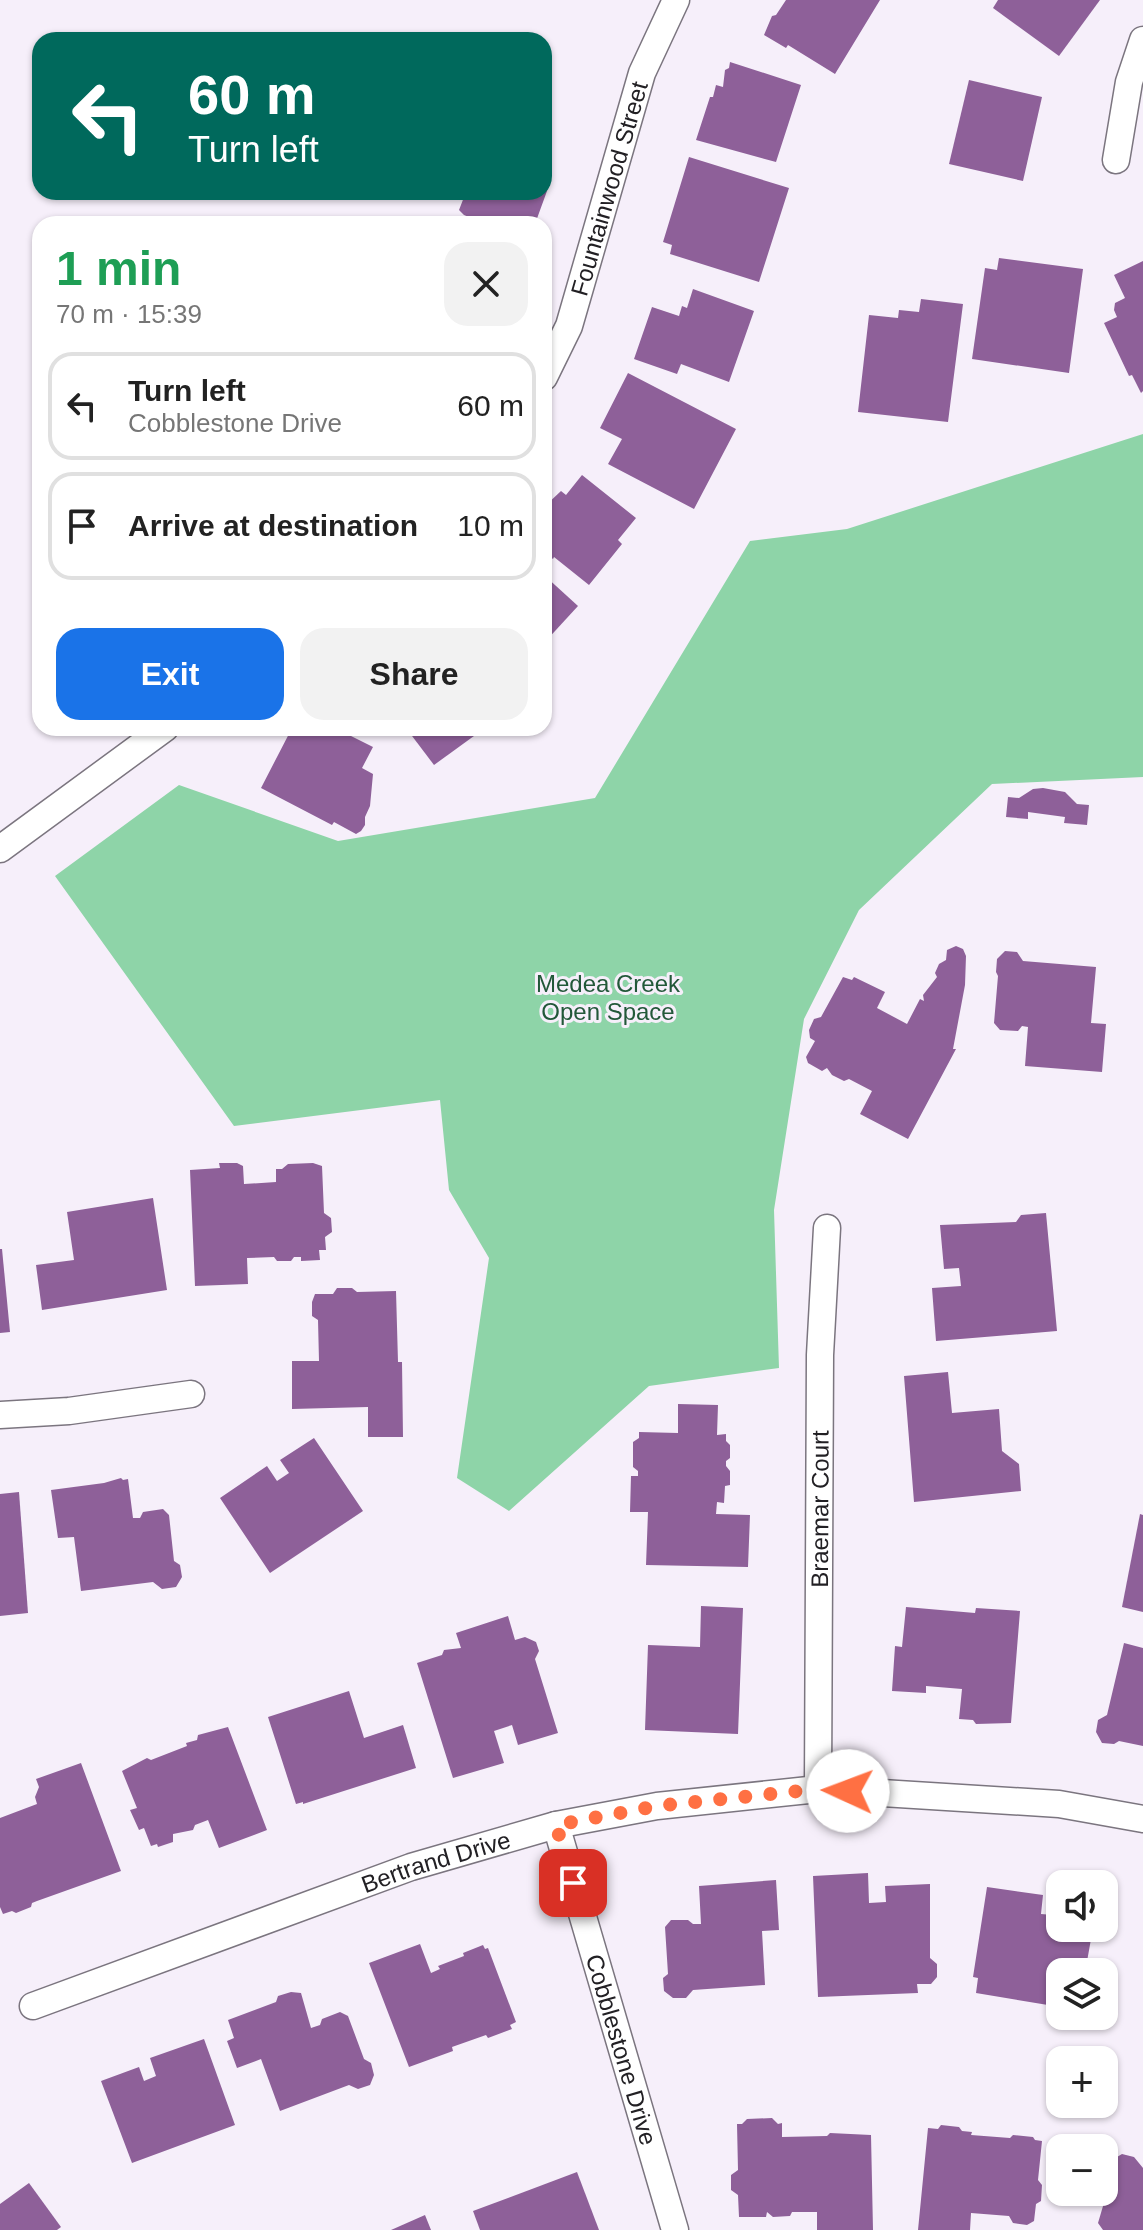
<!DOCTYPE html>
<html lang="en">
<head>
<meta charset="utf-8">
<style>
	body { margin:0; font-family:Arial,sans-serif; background:#f2f2f2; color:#222; height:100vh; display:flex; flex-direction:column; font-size:30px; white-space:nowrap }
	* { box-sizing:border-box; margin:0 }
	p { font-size:26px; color:#767676 }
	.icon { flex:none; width:44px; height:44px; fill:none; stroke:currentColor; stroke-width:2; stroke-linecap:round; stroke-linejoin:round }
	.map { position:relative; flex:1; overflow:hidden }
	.sheet { position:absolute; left:32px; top:216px; width:520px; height:520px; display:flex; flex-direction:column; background:#fff; border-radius:24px; box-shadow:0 2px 6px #0004 }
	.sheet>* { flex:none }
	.guide { position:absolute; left:32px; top:32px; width:520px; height:168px; border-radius:24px; box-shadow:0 2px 6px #0004; background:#00695c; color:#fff; overflow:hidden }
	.buttons { position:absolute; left:1046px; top:1870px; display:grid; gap:16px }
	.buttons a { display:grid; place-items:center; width:72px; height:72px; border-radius:16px; background:#fff; box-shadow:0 2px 6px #0004; font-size:40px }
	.pin { position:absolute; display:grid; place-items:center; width:68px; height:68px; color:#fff; margin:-34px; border-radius:16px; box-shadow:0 4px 12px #0006 }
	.me { position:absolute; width:88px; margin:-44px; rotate:272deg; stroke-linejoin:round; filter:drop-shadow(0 0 6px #0008) }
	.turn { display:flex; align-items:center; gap:28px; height:168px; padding:0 24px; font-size:36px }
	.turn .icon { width:104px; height:104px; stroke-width:2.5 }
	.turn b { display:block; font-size:56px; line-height:68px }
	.round { display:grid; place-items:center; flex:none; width:84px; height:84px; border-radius:24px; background:#f2f2f2 }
	.head { display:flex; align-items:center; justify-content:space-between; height:136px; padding:0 24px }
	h1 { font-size:48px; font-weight:700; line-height:60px; color:#1e9e55 }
	.cta { display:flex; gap:16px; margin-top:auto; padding:16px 24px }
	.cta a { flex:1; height:92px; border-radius:24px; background:#1a73e8; color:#fff; font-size:32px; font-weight:700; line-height:92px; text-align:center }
	.cta a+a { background:#f2f2f2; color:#222 }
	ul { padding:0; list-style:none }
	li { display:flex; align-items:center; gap:24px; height:108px; margin:0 16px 12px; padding:0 8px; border:4px solid #e0e0e0; border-radius:24px }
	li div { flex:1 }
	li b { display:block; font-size:30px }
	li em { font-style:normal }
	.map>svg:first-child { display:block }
	.green { fill:#8ed4a8 }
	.building { fill:#8e6099 }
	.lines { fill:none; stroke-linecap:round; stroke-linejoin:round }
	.street-casing { stroke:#7b757f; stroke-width:29 }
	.street { stroke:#fff; stroke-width:26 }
	.route { stroke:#ff7043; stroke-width:14; stroke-dasharray:0 25.2 }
	.labels { text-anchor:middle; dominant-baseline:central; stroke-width:6; stroke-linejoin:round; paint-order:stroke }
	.street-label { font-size:24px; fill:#222024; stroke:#f6effa }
	.park-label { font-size:24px; fill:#225839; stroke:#f6effa }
</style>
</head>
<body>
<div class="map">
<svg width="1143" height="2230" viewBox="0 0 1143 2230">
	<rect width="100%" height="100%" fill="#f6effa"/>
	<!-- green -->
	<path class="green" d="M1143,434V777L992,784L859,910L804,1019L774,1210L779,1368L649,1386L509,1511L457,1478L489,1258L449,1190L440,1100L234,1126L55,876L179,785L338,841L595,798L750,541L847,529Z"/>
	<!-- building -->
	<g class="building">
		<path d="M786,0H880L835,74L788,45L786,48L764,35L772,16L776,15Z"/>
		<path d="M998,0H1100L1059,56L993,8Z"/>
		<path d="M730,62L801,85L776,162L696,140L710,97H713L716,85L723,87L725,70L729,68Z"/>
		<path d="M969,80L1042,97L1023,181L949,164Z"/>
		<path d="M689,157L789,188L759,282L670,254L672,245L663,242Z"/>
		<path d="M544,178L551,180L535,224H474L476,220L464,215L459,210L466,192H544Z"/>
		<path d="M999,258L1083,269L1069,373L972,359L985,268L997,270Z"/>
		<path d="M1143,261V391L1141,393L1132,375L1129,376L1104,323L1117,317L1114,310L1115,303L1125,298L1114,275Z"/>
		<path d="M693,289L754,311L729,382L681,364L677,374L634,359L652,307L679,316L682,306L687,308Z"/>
		<path d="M921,299L963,304L948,422L858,412L869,315L898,318L899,310L919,312Z"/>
		<path d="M628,373L736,429L694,509L608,464L622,439L600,428Z"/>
		<path d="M582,475L636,518L618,540L622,544L589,585L554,557L553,559L544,552V507L561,491L566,495Z"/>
		<path d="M544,575L578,606L544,643Z"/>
		<path d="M292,728H335L373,747L362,768L373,774L370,806L365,817V825L361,831L356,834L334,822L332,825L261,788Z"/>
		<path d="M406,728H485L434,765Z"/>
		<path d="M1043,788L1065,792L1077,804L1089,805L1087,825L1064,823L1065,817L1028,812V819L1006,817L1008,797L1019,798L1033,789Z"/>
		<path d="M956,946L963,949L966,956L965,985L953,1049H956L908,1139L860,1114L872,1091L849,1079L844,1081L832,1075L827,1068L822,1071L808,1063L806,1057L815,1041L810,1038L809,1030L814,1019L821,1017L843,977L852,980L854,977L885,992L877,1008L907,1024L920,999L924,1001L923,995L937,977L935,973L939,964L946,960L947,950Z"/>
		<path d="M1005,951L1017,952L1023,961L1096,967L1091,1023L1106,1024L1102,1072L1025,1066L1028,1027L1022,1026L1018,1031L1000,1030L994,1023L998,976L996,972L997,959Z"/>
		<path d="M219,1163H237L243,1166L244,1184L276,1182V1169H282L288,1164L313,1163L322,1166L324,1213L331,1218L332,1232L325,1237L326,1250H319L320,1260L301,1261V1257H294L291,1261H277L274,1257L247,1258L248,1284L195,1286L190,1170L220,1168Z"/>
		<path d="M153,1198L167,1290L42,1310L36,1265L74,1260L67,1212Z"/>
		<path d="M1046,1213L1057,1331L936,1341L932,1288L961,1286L959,1268L944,1269L940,1225L1016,1222L1021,1215Z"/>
		<path d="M0,1249H2L10,1332L0,1333Z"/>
		<path d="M337,1288H352L357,1292L396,1291L398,1362H402L403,1437H368V1407L292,1409V1361H319L318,1320L312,1316V1302L315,1294H333Z"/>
		<path d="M948,1372L952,1413L999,1409L1002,1451L1019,1464L1021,1491L914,1502L904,1376Z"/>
		<path d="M678,1404L718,1405L717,1435L726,1434V1441L730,1445V1458L726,1461V1466L730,1471V1485L725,1486L724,1503L717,1502L716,1514L750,1515L748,1567L646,1565L648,1512H630L631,1476H638V1471L633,1467V1442L639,1438V1432L678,1433Z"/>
		<path d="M314,1438L363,1511L270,1573L220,1498L267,1466L277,1481L289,1473L280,1460Z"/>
		<path d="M121,1478L123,1480L128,1479L133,1518H140L143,1512L163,1509L169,1515L174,1561L180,1565L182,1577L176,1587L162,1589L153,1582L81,1591L74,1537L58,1538L51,1490L104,1483Z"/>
		<path d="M19,1492L28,1613L0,1616V1494Z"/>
		<path d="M1140,1514L1143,1515V1612L1122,1607Z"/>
		<path d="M701,1606L743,1608L738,1734L645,1730L648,1645L700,1647Z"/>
		<path d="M906,1607L975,1613L976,1608L1020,1611L1011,1723L976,1724L973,1720L959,1719L962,1689L926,1686V1693L892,1691L895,1646L902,1647Z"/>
		<path d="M508,1616L515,1640L525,1637L536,1642L539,1651L535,1659L558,1733L518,1745L512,1725L494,1731L504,1763L453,1778L417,1663L442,1655L444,1650L461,1648L456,1633Z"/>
		<path d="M1124,1643L1143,1648V1746L1119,1741L1114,1744L1102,1743L1096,1732L1098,1720L1107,1715Z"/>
		<path d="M349,1691L364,1738L403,1725L416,1768L303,1804V1802L296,1804L268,1717Z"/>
		<path d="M228,1727L267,1830L219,1848L208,1820L195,1825L193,1830L173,1834V1842L158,1847L157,1844L151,1846L144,1828L139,1830L130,1810L137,1808L122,1771L147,1758L151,1760L187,1746L186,1743L197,1740L198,1735Z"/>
		<path d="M81,1763L121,1871L37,1901L32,1903L31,1907L16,1913L12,1911L3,1914L0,1907V1818L37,1804L35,1797L39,1787L36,1779Z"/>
		<path d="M868,1873L869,1903L886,1902L885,1886L930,1884V1958L937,1964V1977L931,1984H917L918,1993L818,1997L813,1876Z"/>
		<path d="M776,1880L779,1930L762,1931L765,1985L693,1990L686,1998H673L664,1991L663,1978L668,1974L665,1927L671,1920H688L693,1924H701L699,1886Z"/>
		<path d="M987,1887L1043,1895L1041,1914L1053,1915L1056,1900L1060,1901V1928H1093L1086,1967L1106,1972H1060V2007L976,1993L978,1978L973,1977Z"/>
		<path d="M420,1944L431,1973L440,1969L438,1966L464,1956L463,1953L483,1945L485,1949L488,1948L516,2022L510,2025L512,2029L488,2038L486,2035L452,2047L453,2051L409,2067L369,1963Z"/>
		<path d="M291,1992L301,1993L311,2028L320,2025L322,2019L340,2012L348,2016L364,2059L371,2063L374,2075L370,2085L358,2089L349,2085L280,2111L261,2059L237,2068L227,2041L234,2038L228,2020L276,2002L278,1996Z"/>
		<path d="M204,2039L235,2125L132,2163L101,2081L139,2067L144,2081L156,2076L150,2058Z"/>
		<path d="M772,2118L778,2124L782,2123V2137L827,2136L830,2133L871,2135L873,2230H817V2212H792L790,2216L773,2217L767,2212L766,2217H739L738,2195L731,2190V2175L738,2170L737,2124H742L747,2119Z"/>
		<path d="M941,2125L959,2127L962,2131L972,2132L971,2135L1010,2138L1013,2135L1033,2137L1035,2140L1042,2141L1038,2180L1042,2185L1041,2201L1036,2204L1034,2221L1027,2225L1013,2223L1009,2216L971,2213L970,2230H918L928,2128L938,2129Z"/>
		<path d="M1122,2154L1134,2157L1143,2168V2230H1103L1098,2223L1111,2179L1109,2172L1112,2160Z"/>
		<path d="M577,2172L599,2230H480L473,2211Z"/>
		<path d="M29,2183L61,2227L57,2230H0V2204Z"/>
		<path d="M425,2215L431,2230H391Z"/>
	</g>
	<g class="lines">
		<!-- street casing -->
		<g class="street-casing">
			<g id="street">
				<path d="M1116,160L1129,82L1143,40"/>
				<path id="s1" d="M544,377L569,326L642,73L676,0"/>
				<path d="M0,849L165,728"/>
				<path d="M0,1415L69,1411L191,1394"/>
				<path id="s2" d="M818,1789L820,1355L827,1228"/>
				<path id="s3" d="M556,1825L675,2230"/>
				<path id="s4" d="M33,2006L411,1867L556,1825L657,1806L818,1789L1059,1804L1143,1819"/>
			</g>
		</g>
		<!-- street -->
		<use href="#street" class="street"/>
	</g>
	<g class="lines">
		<!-- route -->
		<path class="route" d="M573,1883L556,1825L657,1806L818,1789L848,1791"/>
	</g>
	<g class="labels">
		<!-- street labels -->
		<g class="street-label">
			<text stroke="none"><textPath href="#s1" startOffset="200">Fountainwood Street</textPath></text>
			<text stroke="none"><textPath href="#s2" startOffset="280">Braemar Court</textPath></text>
			<text stroke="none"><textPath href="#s4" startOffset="428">Bertrand Drive</textPath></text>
			<text stroke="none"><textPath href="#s3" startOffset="234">Cobblestone Drive</textPath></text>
		</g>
		<!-- park labels -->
		<g class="park-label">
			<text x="608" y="983">Medea Creek<tspan x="608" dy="28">Open Space</tspan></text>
		</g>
	</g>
</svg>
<div class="buttons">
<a><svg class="icon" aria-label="sound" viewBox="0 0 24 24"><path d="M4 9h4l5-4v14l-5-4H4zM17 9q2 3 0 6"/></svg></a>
<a><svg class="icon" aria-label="layers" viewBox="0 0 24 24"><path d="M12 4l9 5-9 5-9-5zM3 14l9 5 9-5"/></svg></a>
<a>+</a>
<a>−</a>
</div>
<div class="pin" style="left:573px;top:1883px;background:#d93025"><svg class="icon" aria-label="arrive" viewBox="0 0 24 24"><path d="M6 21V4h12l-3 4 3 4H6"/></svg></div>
<svg class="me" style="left:848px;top:1791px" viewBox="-20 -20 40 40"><circle r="19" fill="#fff"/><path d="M0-13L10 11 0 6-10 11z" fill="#ff7043"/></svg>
<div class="guide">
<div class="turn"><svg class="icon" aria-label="left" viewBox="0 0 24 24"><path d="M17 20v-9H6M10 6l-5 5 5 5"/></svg><div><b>60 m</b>Turn left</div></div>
</div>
<section class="sheet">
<div class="head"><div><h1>1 min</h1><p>70 m · 15:39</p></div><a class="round"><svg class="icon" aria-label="close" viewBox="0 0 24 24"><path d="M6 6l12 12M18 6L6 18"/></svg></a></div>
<ul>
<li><svg class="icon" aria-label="left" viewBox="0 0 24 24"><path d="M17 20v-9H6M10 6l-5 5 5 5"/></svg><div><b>Turn left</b><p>Cobblestone Drive</p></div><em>60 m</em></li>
<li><svg class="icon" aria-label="arrive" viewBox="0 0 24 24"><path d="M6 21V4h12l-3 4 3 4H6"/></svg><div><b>Arrive at destination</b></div><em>10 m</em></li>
</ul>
<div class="cta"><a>Exit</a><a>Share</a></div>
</section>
</div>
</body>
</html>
